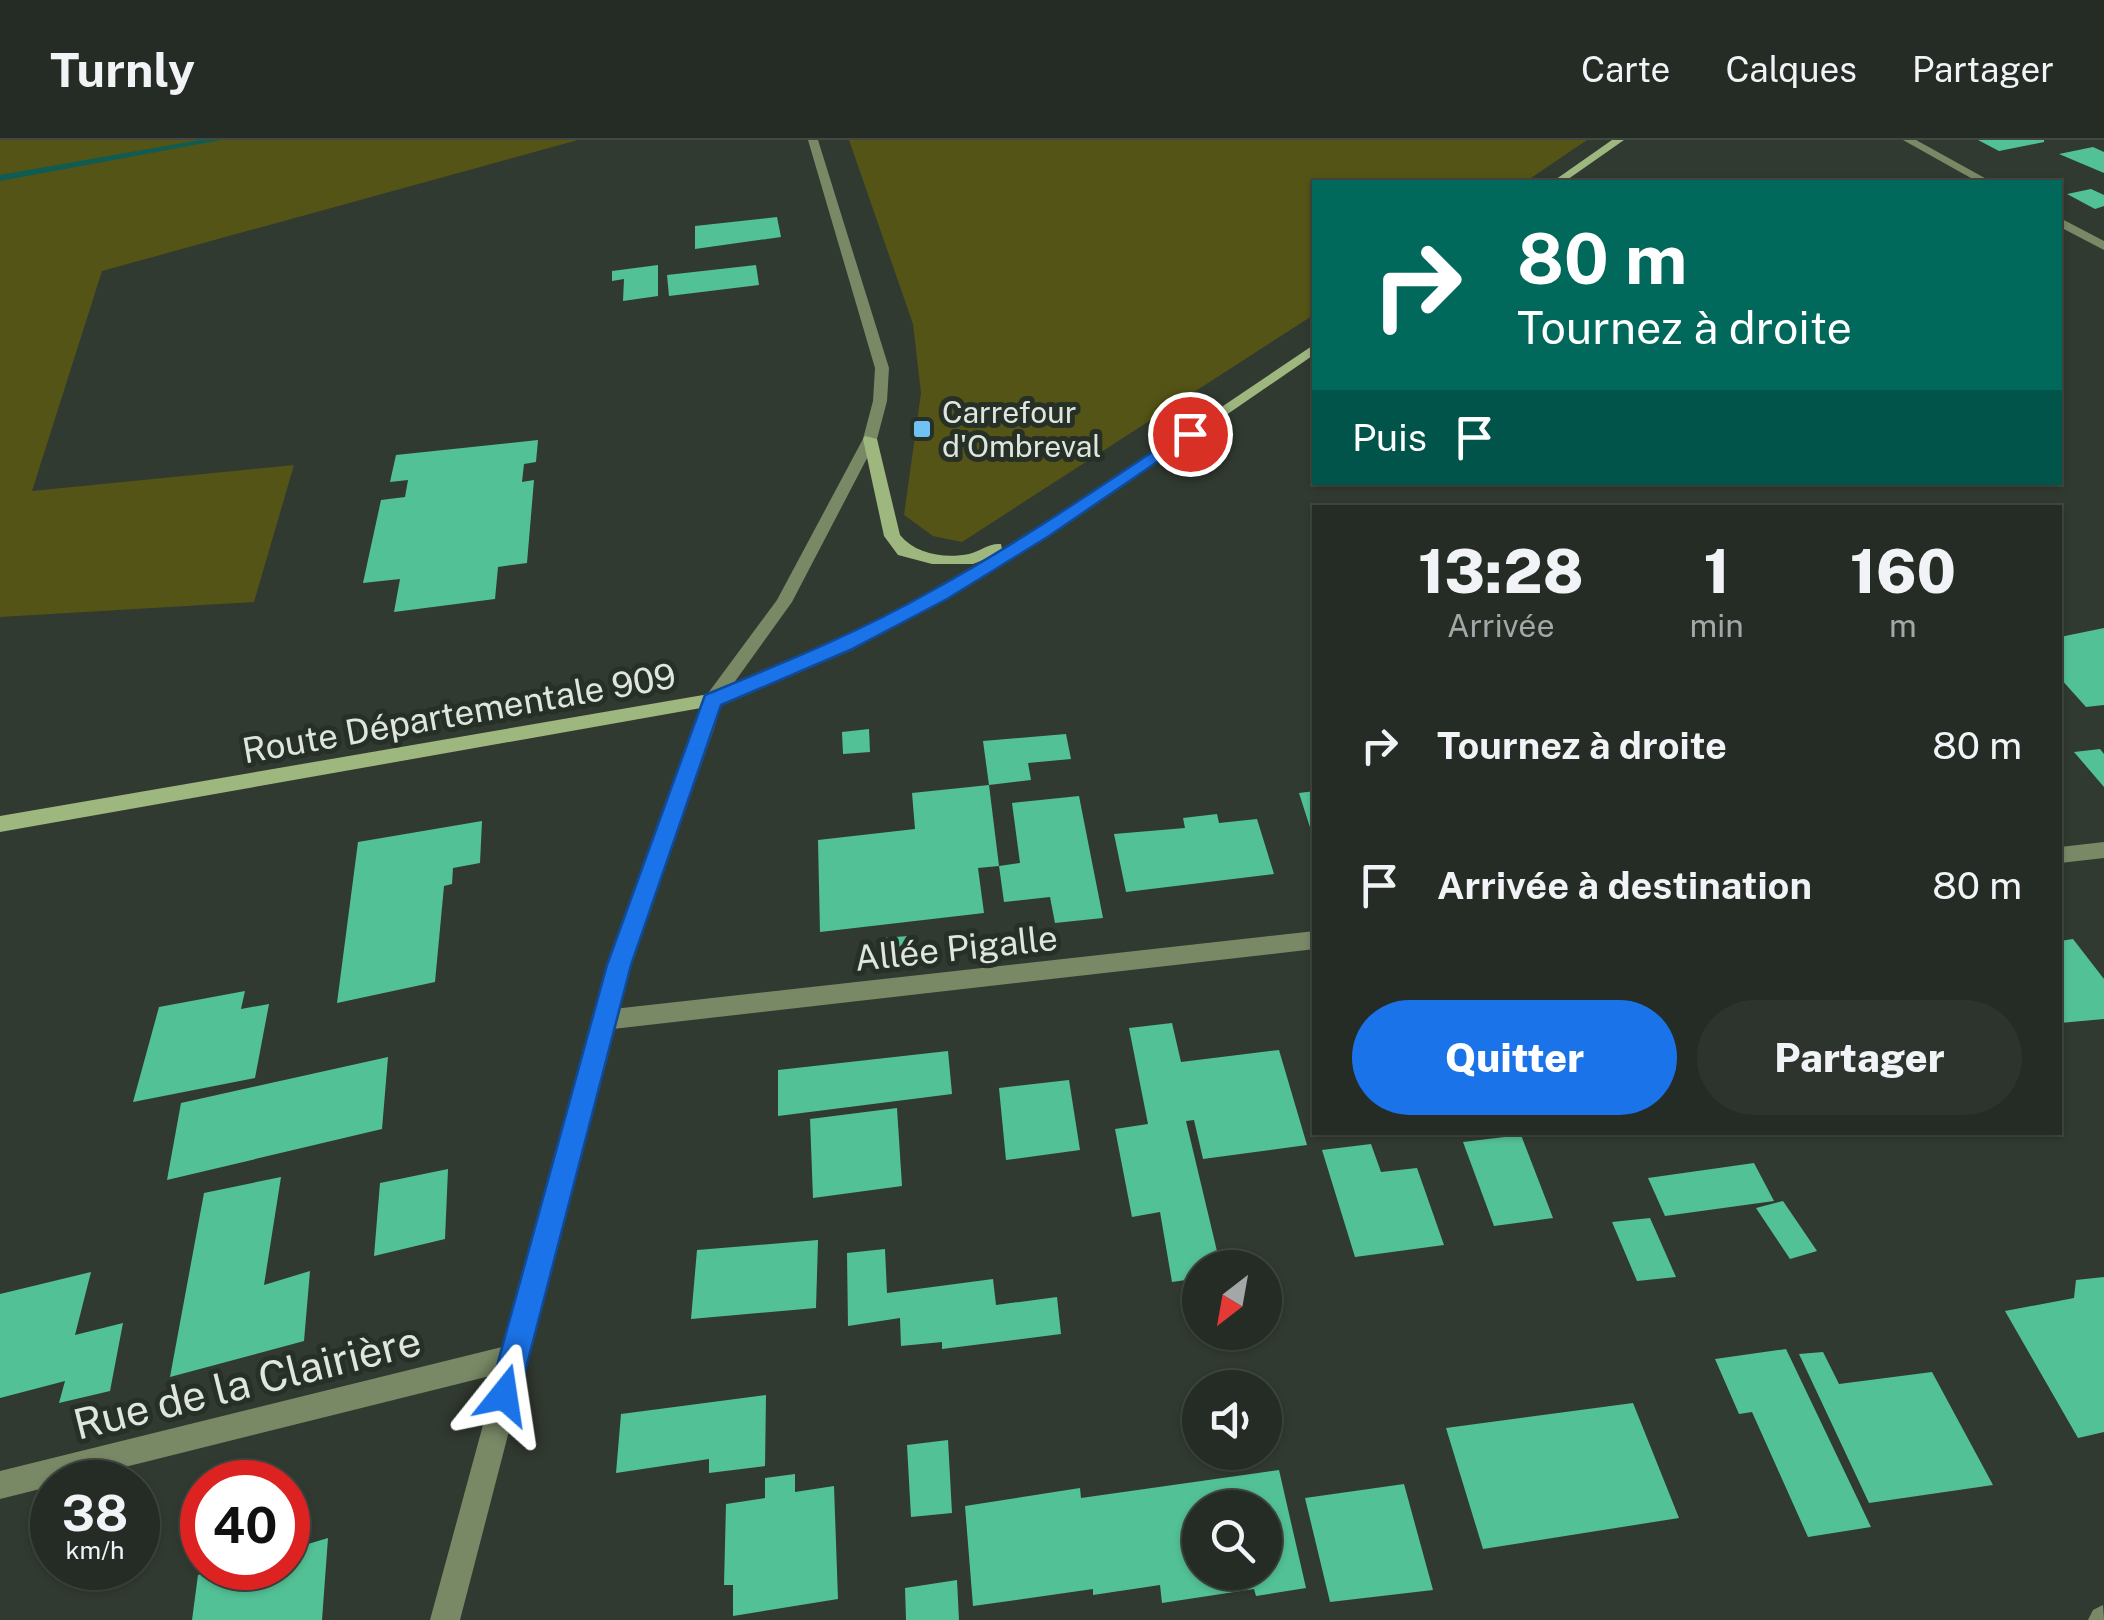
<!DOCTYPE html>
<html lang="fr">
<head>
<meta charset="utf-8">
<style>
	body { margin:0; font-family:"Public Sans",sans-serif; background:#2d342d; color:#f1f3f6; height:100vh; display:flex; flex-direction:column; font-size:38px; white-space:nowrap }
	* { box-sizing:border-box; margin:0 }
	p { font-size:32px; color:#a3a7a7 }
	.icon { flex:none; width:55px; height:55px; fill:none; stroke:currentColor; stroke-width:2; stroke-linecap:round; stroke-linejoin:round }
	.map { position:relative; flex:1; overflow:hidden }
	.sheet { position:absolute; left:1312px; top:365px; width:750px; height:630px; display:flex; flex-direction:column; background:#252c25; border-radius:0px; box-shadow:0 2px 8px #0004,0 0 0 2px #424842 }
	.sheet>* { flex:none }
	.hud { position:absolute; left:1312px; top:40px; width:750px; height:305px; border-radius:0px; box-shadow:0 2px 8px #0004,0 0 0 2px #424842; background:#00695c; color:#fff; overflow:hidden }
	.needle { width:65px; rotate:211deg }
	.tools { position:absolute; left:1182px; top:1110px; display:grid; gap:20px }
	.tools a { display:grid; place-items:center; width:100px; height:100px; border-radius:50%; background:#252c25; box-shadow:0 2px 8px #0004,0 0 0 2px #424842; font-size:50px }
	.speed { position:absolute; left:30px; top:1320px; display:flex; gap:20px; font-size:50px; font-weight:700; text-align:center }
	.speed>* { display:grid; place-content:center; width:130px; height:130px; border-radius:50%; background:#252c25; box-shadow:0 2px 8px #0004,0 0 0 2px #424842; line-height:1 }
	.speed small { font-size:25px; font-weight:400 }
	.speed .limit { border:15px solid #d22; background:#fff; color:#111 }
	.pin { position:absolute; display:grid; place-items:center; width:85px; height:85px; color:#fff; margin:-42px; border:5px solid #fff; border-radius:50%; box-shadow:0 2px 10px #0007 }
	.me { position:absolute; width:110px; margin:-55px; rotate:15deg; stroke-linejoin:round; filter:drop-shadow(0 0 8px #0008) }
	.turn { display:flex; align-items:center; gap:35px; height:210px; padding:0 40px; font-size:45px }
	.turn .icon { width:130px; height:130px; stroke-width:2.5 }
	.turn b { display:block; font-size:70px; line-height:85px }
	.then { display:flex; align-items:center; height:95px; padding:0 40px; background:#0003; gap:20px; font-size:38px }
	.eta { display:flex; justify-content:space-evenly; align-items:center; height:170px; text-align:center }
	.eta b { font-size:60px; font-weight:800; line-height:70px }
	.button { display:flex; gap:20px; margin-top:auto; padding:20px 40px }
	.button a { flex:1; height:115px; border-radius:60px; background:#1a73e8; color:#fff; font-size:40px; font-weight:800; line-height:115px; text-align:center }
	.button a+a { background:#2d342d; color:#f1f3f6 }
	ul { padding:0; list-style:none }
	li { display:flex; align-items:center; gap:30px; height:140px; padding:0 40px }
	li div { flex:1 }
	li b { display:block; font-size:38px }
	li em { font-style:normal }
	header { display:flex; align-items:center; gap:60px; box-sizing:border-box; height:140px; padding:0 50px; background:#252c25; border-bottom:2px solid #424842 }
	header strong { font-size:48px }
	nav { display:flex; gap:55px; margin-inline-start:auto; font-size:35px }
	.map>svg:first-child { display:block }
	.green { fill:#535415 }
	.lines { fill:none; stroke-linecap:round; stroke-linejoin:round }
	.stream { fill:#0f5c53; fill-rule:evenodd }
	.building { fill:#53c196; fill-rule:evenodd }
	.minor { fill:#798966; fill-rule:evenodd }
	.tertiary { fill:#798966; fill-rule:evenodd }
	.secondary { fill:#9eb77f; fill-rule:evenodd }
	.route { fill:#1a73e8; stroke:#114b97; stroke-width:2.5 }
	.poi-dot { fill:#70c2f4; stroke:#273027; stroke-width:4 }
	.labels { text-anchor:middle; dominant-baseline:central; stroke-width:10; stroke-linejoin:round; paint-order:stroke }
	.far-poi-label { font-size:30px; fill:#dfe5df; stroke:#273027; text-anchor:start }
	.street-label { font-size:35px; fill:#dfe5df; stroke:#273027 }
	.near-street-label { font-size:42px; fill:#dfe5df; stroke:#273027 }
</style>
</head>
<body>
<header>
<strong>Turnly</strong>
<nav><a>Carte</a><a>Calques</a><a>Partager</a></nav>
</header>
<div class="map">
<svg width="2104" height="1480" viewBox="0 0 2104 1480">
	<rect width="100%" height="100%" fill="#313a31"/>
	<!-- green -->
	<g class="green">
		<path d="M0,0H578L102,131L32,351L294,325L254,462L0,477Z"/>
		<path d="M849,0H1587L1525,42H1315V174L962,402L933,396L904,375L921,253L913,184Z"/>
	</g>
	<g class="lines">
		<!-- stream -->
		<path class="stream" d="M200,0H221L0,41V35Z"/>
	</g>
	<!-- building -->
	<g class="building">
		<path d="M1978,0H2044V2L1999,11Z"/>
		<path d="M2093,7L2104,12V33L2059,14Z"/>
		<path d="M2091,49L2104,55V66L2095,69L2067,54Z"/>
		<path d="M777,77L781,97L695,109V86Z"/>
		<path d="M658,125V156L623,161L624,139L612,141V131Z"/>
		<path d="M756,125L759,145L669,156L667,135Z"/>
		<path d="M538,300L536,322L524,324L522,342L534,340L527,423L498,427L495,459L394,472L400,439L363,443L381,360L405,357L408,340L390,342L396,315Z"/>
		<path d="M2104,488V565L2086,567L2060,538V497Z"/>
		<path d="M869,589L870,612L843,614L842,592Z"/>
		<path d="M1066,594L1071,619L1028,623L1031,640L989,645L983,601Z"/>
		<path d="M2100,609L2104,614V647L2074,612Z"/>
		<path d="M989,645L999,726L978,728L984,773L820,792L818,700L915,689L912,653Z"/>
		<path d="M1315,651V700H1314L1299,653Z"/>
		<path d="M1079,656L1103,778L1055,783L1050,757L1004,762L999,726L1020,723L1012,663Z"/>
		<path d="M1217,674L1219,683L1257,679L1274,734L1126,752L1114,694L1185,688L1183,678Z"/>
		<path d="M482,681L480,723L453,728L452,744L444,746L435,842L337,863L358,702Z"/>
		<path d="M908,796L910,817L884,820L883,798Z"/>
		<path d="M2073,799L2104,839V879L2060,883V801Z"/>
		<path d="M245,851L241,869L269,864L255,938L133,962L159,867Z"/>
		<path d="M1172,883L1181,922L1279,910L1307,1005L1203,1019L1194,980L1186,981L1221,1128H1200V1138L1172,1142L1160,1072L1132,1077L1115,989L1148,984L1129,888Z"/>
		<path d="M948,911L952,954L778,976V930Z"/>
		<path d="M388,917L382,989L167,1040L181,963Z"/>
		<path d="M1069,940L1080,1010L1006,1020L999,948Z"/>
		<path d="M897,968L902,1046L813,1058L810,979Z"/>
		<path d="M1521,995L1553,1078L1494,1086L1463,1002Z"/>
		<path d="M1371,1004L1381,1032L1417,1028L1444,1105L1355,1117L1322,1010Z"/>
		<path d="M1754,1023L1774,1061L1665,1076L1648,1038Z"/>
		<path d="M448,1029L445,1099L374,1116L380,1043Z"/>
		<path d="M281,1037L264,1145L310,1131L304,1201L170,1237L204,1053Z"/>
		<path d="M1783,1061L1817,1111L1790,1119L1756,1068Z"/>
		<path d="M1650,1078L1676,1137L1637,1141L1612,1082Z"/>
		<path d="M818,1100L816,1168L691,1179L697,1110Z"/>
		<path d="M885,1109L887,1153L993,1139L996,1165L1057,1157L1061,1194L942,1209V1202L901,1206L900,1178L848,1186L847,1113Z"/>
		<path d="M91,1132L75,1195L123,1183L110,1251L59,1263L65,1241L0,1258V1154Z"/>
		<path d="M2104,1137V1292L2078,1298L2005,1171L2074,1158L2076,1140Z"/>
		<path d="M1786,1209L1871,1387L1808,1397L1752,1272L1739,1274L1715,1219Z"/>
		<path d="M1823,1212L1839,1244L1932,1232L1993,1345L1869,1363L1799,1214Z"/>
		<path d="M766,1255L765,1326L709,1333V1319L616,1333L621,1274Z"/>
		<path d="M1633,1263L1679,1378L1483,1409L1446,1288Z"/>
		<path d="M948,1300L952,1373L911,1377L907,1305Z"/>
		<path d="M1279,1330L1306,1448L1256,1456L1254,1449L1162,1463L1160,1445L1093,1455V1449L973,1466L965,1366L1080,1348L1081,1358ZM1200,1368H1265V1432H1200Z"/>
		<path d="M795,1334V1352L834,1346L838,1459L733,1476V1445H724L726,1364L765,1358V1338Z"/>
		<path d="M1404,1344L1433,1450L1330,1462L1305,1358Z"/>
		<path d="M328,1398L322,1480H192L198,1435L225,1428H288V1410Z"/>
		<path d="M957,1440L959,1480H906L905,1448Z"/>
	</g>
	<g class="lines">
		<!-- minor -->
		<g class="minor">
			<path d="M808,0H818L889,228L887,261L877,299L792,462L718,565L712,566L703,560L777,460L863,299L873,261L875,228Z"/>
			<path d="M1903,0H1916L1992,42H1978Z"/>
			<path d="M2060,78L2104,101V110L2060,87Z"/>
			<path d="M2104,702V718L2060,723V707Z"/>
			<path d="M1315,791V809L604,890L596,887L593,880L596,873L604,870Z"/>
			<path d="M514,1204L523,1208L527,1217L523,1226L514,1230L65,1342H52V1346L0,1359V1331Z"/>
			<path d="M2103,1465L2104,1480H2088L2093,1470Z"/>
		</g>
		<!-- tertiary -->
		<path class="tertiary" d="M712,554L721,560L714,589L630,825L460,1480H430L608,825L696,589L703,560Z"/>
		<!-- secondary -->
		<g class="secondary">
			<path d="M1612,0H1624L1564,42H1552Z"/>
			<path d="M1315,204V214L1101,361L946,459L849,509L718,565L0,692V676L709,554L837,501L934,451L988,418L973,424H932L898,415L884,396L863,299L865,296L877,299L900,395C915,414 945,419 969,414C981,411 988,403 1001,404L1002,409L1091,355Z"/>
		</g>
	</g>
	<!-- route -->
	<path class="route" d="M1184,291L1198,294L1049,396L947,459L850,510L721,565L631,825L519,1255L515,1266L504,1270L494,1266L489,1255L607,825L705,555C783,523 860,492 933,450C1020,402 1102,345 1184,291Z"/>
	<!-- markers -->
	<rect class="poi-dot" x="912" y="279" width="20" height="20" rx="5"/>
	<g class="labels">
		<!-- far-poi labels -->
		<g class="far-poi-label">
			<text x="942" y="272">Carrefour<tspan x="942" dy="34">d'Ombreval</tspan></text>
		</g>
		<!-- street labels -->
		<g class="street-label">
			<text transform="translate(459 573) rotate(-10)">Route Départementale 909</text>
			<text transform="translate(956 808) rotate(-6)">Allée Pigalle</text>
		</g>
		<!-- near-street labels -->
		<g class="near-street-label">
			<text transform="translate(247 1242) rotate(-14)">Rue de la Clairière</text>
		</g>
	</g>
</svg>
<div class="tools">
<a><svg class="needle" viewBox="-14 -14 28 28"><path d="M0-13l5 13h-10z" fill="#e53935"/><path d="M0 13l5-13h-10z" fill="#a3a7a7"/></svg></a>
<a><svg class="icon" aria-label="sound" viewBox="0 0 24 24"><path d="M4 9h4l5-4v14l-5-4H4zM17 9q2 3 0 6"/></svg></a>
<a><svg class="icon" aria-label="search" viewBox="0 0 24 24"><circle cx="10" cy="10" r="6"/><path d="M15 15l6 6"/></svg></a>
</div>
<div class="speed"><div>38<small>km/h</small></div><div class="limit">40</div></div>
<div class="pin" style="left:1190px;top:294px;background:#d93025"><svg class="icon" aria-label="arrive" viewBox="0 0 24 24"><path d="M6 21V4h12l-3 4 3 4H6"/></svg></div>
<svg class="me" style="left:504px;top:1255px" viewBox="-20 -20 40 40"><path d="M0-17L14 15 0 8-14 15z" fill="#1a73e8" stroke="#fff" stroke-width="4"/></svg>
<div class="hud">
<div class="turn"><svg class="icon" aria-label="right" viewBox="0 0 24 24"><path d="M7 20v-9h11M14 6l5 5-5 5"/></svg><div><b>80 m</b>Tournez à droite</div></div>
<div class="then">Puis<svg class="icon" aria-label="arrive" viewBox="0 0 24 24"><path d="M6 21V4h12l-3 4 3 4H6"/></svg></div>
</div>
<section class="sheet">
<div class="eta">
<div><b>13:28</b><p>Arrivée</p></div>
<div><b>1</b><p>min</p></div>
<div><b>160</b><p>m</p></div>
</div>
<ul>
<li><svg class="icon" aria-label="right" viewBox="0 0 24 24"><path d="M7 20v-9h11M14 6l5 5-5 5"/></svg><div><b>Tournez à droite</b></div><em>80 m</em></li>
<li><svg class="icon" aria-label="arrive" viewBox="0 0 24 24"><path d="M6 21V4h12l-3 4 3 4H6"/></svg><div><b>Arrivée à destination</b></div><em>80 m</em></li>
</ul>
<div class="button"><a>Quitter</a><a>Partager</a></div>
</section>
</div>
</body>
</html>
